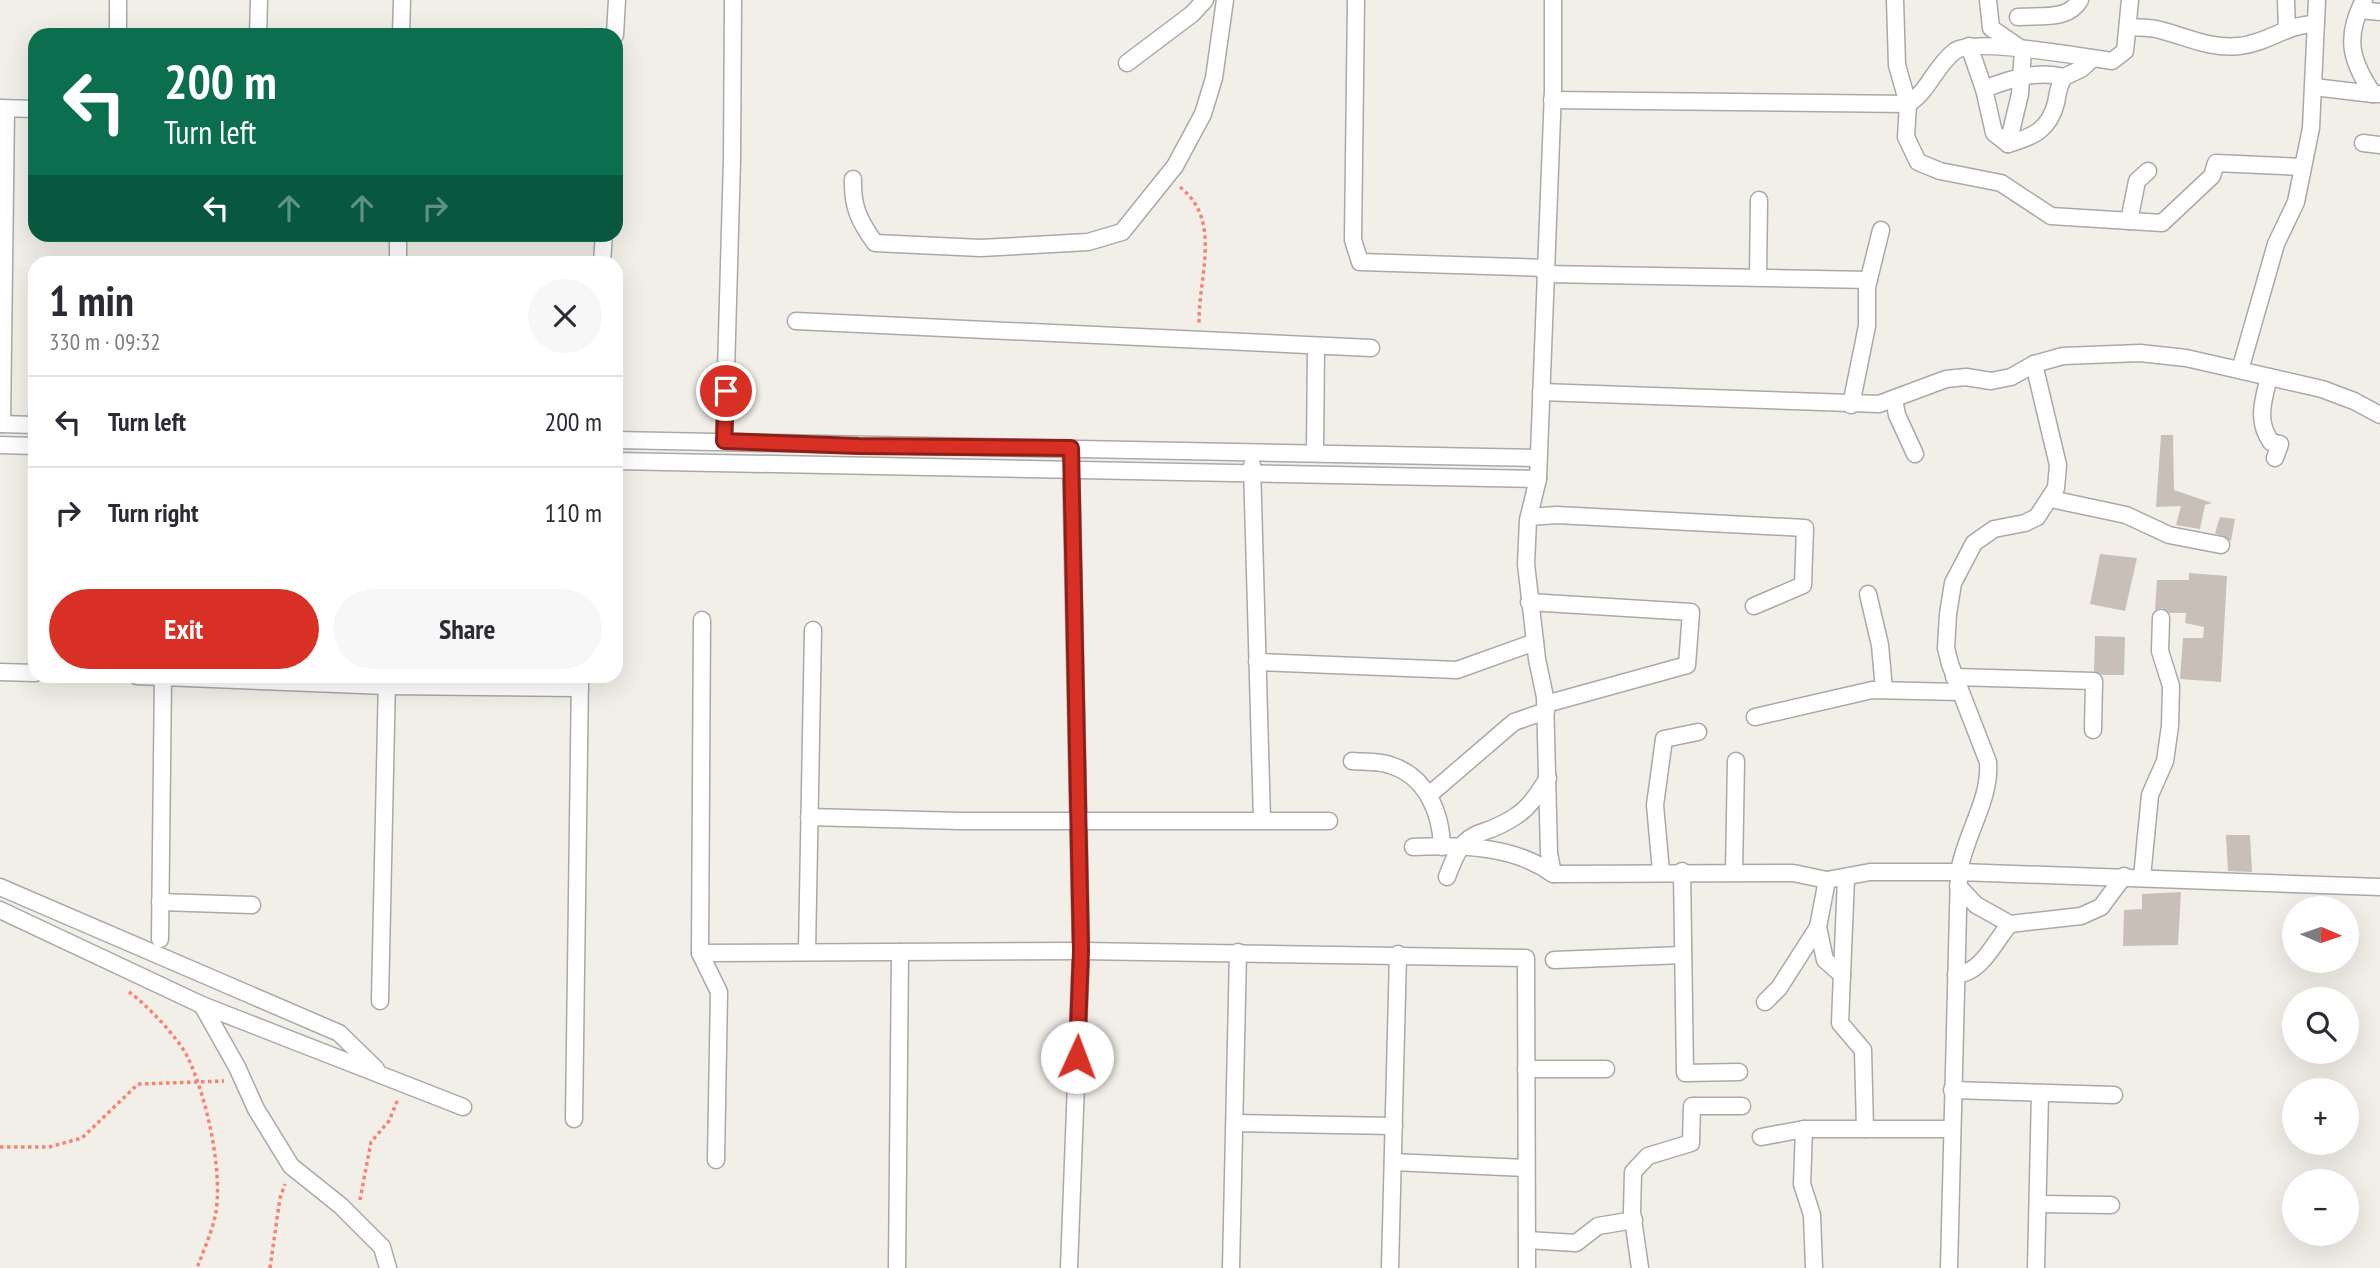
<!DOCTYPE html>
<html lang="en">
<head>
<meta charset="utf-8">
<style>
	body { margin:0; font-family:"PT Sans Narrow",sans-serif; background:#f7f7f7; color:#2b2b33; height:100vh; display:flex; flex-direction:column; font-size:26px; white-space:nowrap }
	* { box-sizing:border-box; margin:0 }
	p { font-size:23px; color:#7c7c81 }
	.icon { flex:none; width:38px; height:38px; fill:none; stroke:currentColor; stroke-width:2; stroke-linecap:round; stroke-linejoin:round }
	.map { position:relative; flex:1; overflow:hidden }
	.side { position:absolute; left:28px; top:256px; width:595px; height:427px; display:flex; flex-direction:column; background:#fff; border-radius:21px; box-shadow:0 7px 28px #0002 }
	.side>* { flex:none }
	.banner { position:absolute; left:28px; top:28px; width:595px; height:214px; border-radius:21px; box-shadow:0 7px 28px #0002; background:#0b6e4f; color:#fff; overflow:hidden }
	.needle { width:46px; rotate:92deg }
	.controls { position:absolute; left:2282px; top:896px; display:grid; gap:14px }
	.controls a { display:grid; place-items:center; width:77px; height:77px; border-radius:50%; background:#fff; box-shadow:0 7px 28px #0002; font-size:35px }
	.pin { position:absolute; display:grid; place-items:center; width:60px; height:60px; color:#fff; margin:-30px; border:4px solid #fff; border-radius:50%; box-shadow:0 2px 7px #0007 }
	.me { position:absolute; width:77px; margin:-38px; rotate:2deg; stroke-linejoin:round; filter:drop-shadow(0 0 5px #0008) }
	.turn { display:flex; align-items:center; gap:24px; height:147px; padding:0 21px; font-size:32px }
	.turn .icon { width:91px; height:91px; stroke-width:2.5 }
	.turn b { display:block; font-size:49px; line-height:60px }
	.lanes { display:flex; align-items:center; height:66px; padding:0 21px; background:#0003; justify-content:center; gap:35px; direction:ltr }
	.lanes .off { opacity:.35 }
	.round { display:grid; place-items:center; flex:none; width:74px; height:74px; border-radius:37px; background:#f7f7f7 }
	.summary { display:flex; align-items:center; justify-content:space-between; height:119px; padding:0 21px }
	h1 { font-size:42px; font-weight:800; line-height:52px }
	.button { display:flex; gap:14px; margin-top:auto; padding:14px 21px }
	.button a { flex:1; height:80px; border-radius:42px; background:#d93025; color:#fff; font-size:28px; font-weight:800; line-height:80px; text-align:center }
	.button a+a { background:#f7f7f7; color:#2b2b33 }
	ul { padding:0; list-style:none }
	li { display:flex; align-items:center; gap:21px; height:91px; padding:0 21px; border-top:2px solid #e1e1e2 }
	li div { flex:1 }
	li b { display:block; font-size:26px }
	li em { font-style:normal }
	.map>svg:first-child { display:block }
	.building { fill:#c7bfb8 }
	.lines { fill:none; stroke-linecap:round; stroke-linejoin:round }
	.street-casing { stroke:#a9a9a9; stroke-width:19 }
	.path { stroke:#fa8072; stroke-width:3.5; stroke-dasharray:3.5 3.5; stroke-linecap:butt }
	.street { stroke:#fff; stroke-width:16 }
	.route-casing { stroke:#8d1f18; stroke-width:18 }
	.route { stroke:#d93025; stroke-width:12 }
</style>
</head>
<body>
<div class="map">
<svg width="2380" height="1268" viewBox="0 0 2380 1268">
	<rect width="100%" height="100%" fill="#f2efe9"/>
	<!-- building -->
	<g class="building">
		<path d="M2161,435H2173L2174,490L2212,503L2205,505L2200,529L2176,525L2181,506L2156,507Z"/>
		<path d="M2220,517L2235,519L2231,541L2215,533Z"/>
		<path d="M2100,554L2137,558L2125,611L2090,604Z"/>
		<path d="M2189,573L2227,576L2221,682L2180,679L2183,638H2203L2204,627L2185,623L2186,613H2170L2162,608L2155,610L2157,580H2189Z"/>
		<path d="M2095,636L2125,637L2124,675H2103L2094,671Z"/>
		<path d="M2226,835H2250L2252,872L2228,871Z"/>
		<path d="M2181,892L2178,945L2123,946L2124,910L2142,909V894Z"/>
	</g>
	<g class="lines">
		<!-- street casing -->
		<g class="street-casing">
			<g id="street">
				<path d="M1356,0L1353,240L1360,262L1546,268"/>
				<path d="M1895,0L1897,65L1908,104L1906,137L1918,162L1940,171L2001,183L2051,216L2162,223L2212,176L2216,163L2302,167"/>
				<path d="M1988,0L1991,28L2023,50L2020,94L2008,144"/>
				<path d="M2286,0L2287,30"/>
				<path d="M2364,0C2344,38 2351,61 2373,94H2380"/>
				<path d="M2360,10L2380,12"/>
				<path d="M2018,17C2040,15 2068,21 2080,0"/>
				<path d="M2128,27C2138,28 2150,27 2160,30C2188,37 2209,49 2239,46C2269,43 2286,24 2316,24"/>
				<path d="M118,35V0"/>
				<path d="M258,35L259,0"/>
				<path d="M401,35L402,0"/>
				<path d="M615,35L617,0"/>
				<path d="M1969,46L1984,89L1994,133L2008,144"/>
				<path d="M1127,63L1192,14L1205,0"/>
				<path d="M2314,87L2373,94"/>
				<path d="M1984,89C2010,79 2037,70 2064,77"/>
				<path d="M1552,100L1908,104C1929,91 1935,66 1955,51C1974,37 2084,57 2112,61L2125,51L2130,0"/>
				<path d="M0,108L35,109"/>
				<path d="M2363,143L2380,145"/>
				<path d="M2008,144C2033,137 2049,130 2056,103C2058,93 2058,86 2064,77L2081,69L2092,59"/>
				<path d="M853,179C852,206 859,221 875,243L981,248L1088,242L1122,232L1175,166L1203,114L1214,78L1225,0"/>
				<path d="M2129,221L2137,181L2148,171"/>
				<path d="M398,262V234"/>
				<path d="M602,262L604,234"/>
				<path d="M1545,274L1869,280"/>
				<path d="M1758,277L1759,200"/>
				<path d="M796,321L1371,348"/>
				<path d="M2240,370L2276,244L2296,202L2311,128L2317,0"/>
				<path d="M2269,377C2263,401 2256,421 2271,442L2280,444L2275,458"/>
				<path d="M1541,392L1879,404L1946,379L1966,377L1991,381L2011,377L2034,364L2063,356L2140,353L2186,358L2322,389L2354,401L2380,415"/>
				<path d="M1894,399L1897,415L1915,454"/>
				<path d="M1851,405L1867,326V287L1881,230"/>
				<path d="M0,424L35,425"/>
				<path d="M2,424L6,109"/>
				<path d="M616,440L1538,458"/>
				<path d="M724,441L732,160L733,0"/>
				<path d="M0,445L35,446"/>
				<path d="M1315,453L1316,346"/>
				<path d="M616,461L1538,479L1553,91V0"/>
				<path d="M1252,465L1262,820"/>
				<path d="M1538,479L1528,520L1526,564L1537,659L1545,697L1549,853L1553,874"/>
				<path d="M2051,499L2126,515L2169,535L2221,545"/>
				<path d="M1529,517L1557,515L1805,528L1803,585L1754,606"/>
				<path d="M1868,594L1880,645L1884,690"/>
				<path d="M1529,602L1691,612L1687,665L1546,704"/>
				<path d="M702,620L700,953L1081,951L1526,958L1527,1268"/>
				<path d="M1257,662L1457,670L1535,642"/>
				<path d="M0,672L35,673"/>
				<path d="M137,676L387,686L580,688"/>
				<path d="M1954,677L2094,681L2093,730"/>
				<path d="M1755,717L1872,690L1960,692"/>
				<path d="M1352,761C1364,762 1379,761 1390,765C1426,776 1441,812 1442,847"/>
				<path d="M1429,795L1514,722L1546,711"/>
				<path d="M809,817L961,821H1329"/>
				<path d="M1413,847C1461,845 1513,845 1553,874L1793,873L1827,880L1870,872H1959C1965,834 1991,800 1988,762L1950,664L1946,648L1948,614L1953,583L1974,543L1994,529L2025,523L2037,517L2056,488L2058,465L2034,364"/>
				<path d="M1661,871L1655,805L1664,739L1698,732"/>
				<path d="M1682,871L1685,1073L1739,1072"/>
				<path d="M1734,872L1736,761"/>
				<path d="M1447,877C1467,821 1476,843 1516,816C1530,807 1539,792 1548,778"/>
				<path d="M2142,877L2150,795L2165,761L2170,726L2171,686L2160,651L2161,618"/>
				<path d="M1846,878L1840,1023L1863,1050L1865,1129"/>
				<path d="M1958,886L1976,905L2010,924"/>
				<path d="M0,887L339,1033L376,1069"/>
				<path d="M160,902L252,905"/>
				<path d="M0,910L202,1005"/>
				<path d="M1818,927L1825,960L1842,975"/>
				<path d="M160,939L163,676"/>
				<path d="M807,951L813,630"/>
				<path d="M700,953L719,992L716,1160"/>
				<path d="M1554,960L1683,955"/>
				<path d="M1956,975C1983,972 1993,943 2010,924L2081,916L2101,907L2124,876"/>
				<path d="M380,1001L387,678"/>
				<path d="M1765,1002L1779,988L1818,927L1827,880"/>
				<path d="M1526,1069H1606"/>
				<path d="M1952,1090L2114,1095"/>
				<path d="M574,1119L580,676"/>
				<path d="M1236,1123L1394,1126"/>
				<path d="M1804,1129H1951"/>
				<path d="M1761,1137L1804,1129L1802,1184L1812,1215L1814,1268"/>
				<path d="M1393,1162L1526,1168"/>
				<path d="M2039,1204L2111,1205"/>
				<path d="M1527,1240L1576,1243L1598,1226L1634,1220"/>
				<path d="M388,1268L382,1247L341,1206L291,1166L256,1109L237,1067L202,1005L463,1107"/>
				<path d="M897,1268L900,952"/>
				<path d="M1069,1268L1081,951L1071,461"/>
				<path d="M1231,1268L1238,952"/>
				<path d="M1390,1268L1398,954"/>
				<path d="M1640,1268L1632,1212L1633,1172L1648,1156L1691,1143L1692,1106H1742"/>
				<path d="M1949,1268L1959,872L2380,887"/>
				<path d="M2036,1268L2040,1093"/>
			</g>
		</g>
		<!-- path -->
		<g class="path">
			<path d="M1180,187C1223,221 1198,277 1199,324"/>
			<path d="M129,992C147,1005 180,1039 189,1060C207,1099 224,1175 215,1217C211,1234 203,1252 197,1268"/>
			<path d="M0,1147H49L82,1138L138,1084L224,1081"/>
			<path d="M360,1200L371,1142L389,1121L398,1099"/>
			<path d="M270,1268L280,1198L285,1184"/>
		</g>
		<!-- street -->
		<use href="#street" class="street"/>
	</g>
	<g class="lines">
		<!-- route casing -->
		<g class="route-casing">
			<path id="route" d="M726,391L724,441L859,446L1071,448L1081,951L1077,1057"/>
		</g>
		<!-- route -->
		<use href="#route" class="route"/>
	</g>
</svg>
<div class="controls">
<a><svg class="needle" viewBox="-14 -14 28 28"><path d="M0-13l5 13h-10z" fill="#e53935"/><path d="M0 13l5-13h-10z" fill="#7c7c81"/></svg></a>
<a><svg class="icon" aria-label="search" viewBox="0 0 24 24"><circle cx="10" cy="10" r="6"/><path d="M15 15l6 6"/></svg></a>
<a>+</a>
<a>−</a>
</div>
<div class="pin" style="left:726px;top:391px;background:#d93025"><svg class="icon" aria-label="arrive" viewBox="0 0 24 24"><path d="M6 21V4h12l-3 4 3 4H6"/></svg></div>
<svg class="me" style="left:1077px;top:1057px" viewBox="-20 -20 40 40"><circle r="19" fill="#fff"/><path d="M0-13L10 11 0 6-10 11z" fill="#d93025"/></svg>
<div class="banner">
<div class="turn"><svg class="icon" aria-label="left" viewBox="0 0 24 24"><path d="M17 20v-9H6M10 6l-5 5 5 5"/></svg><div><b>200 m</b>Turn left</div></div>
<div class="lanes"><svg class="icon" aria-label="left" viewBox="0 0 24 24"><path d="M17 20v-9H6M10 6l-5 5 5 5"/></svg><svg class="icon off" aria-label="ahead" viewBox="0 0 24 24"><path d="M12 20V5M6 11l6-6 6 6"/></svg><svg class="icon off" aria-label="ahead" viewBox="0 0 24 24"><path d="M12 20V5M6 11l6-6 6 6"/></svg><svg class="icon off" aria-label="right" viewBox="0 0 24 24"><path d="M7 20v-9h11M14 6l5 5-5 5"/></svg></div>
</div>
<section class="side">
<div class="summary"><div><h1>1 min</h1><p>330 m · 09:32</p></div><a class="round"><svg class="icon" aria-label="close" viewBox="0 0 24 24"><path d="M6 6l12 12M18 6L6 18"/></svg></a></div>
<ul>
<li><svg class="icon" aria-label="left" viewBox="0 0 24 24"><path d="M17 20v-9H6M10 6l-5 5 5 5"/></svg><div><b>Turn left</b></div><em>200 m</em></li>
<li><svg class="icon" aria-label="right" viewBox="0 0 24 24"><path d="M7 20v-9h11M14 6l5 5-5 5"/></svg><div><b>Turn right</b></div><em>110 m</em></li>
</ul>
<div class="button"><a>Exit</a><a>Share</a></div>
</section>
</div>
</body>
</html>
